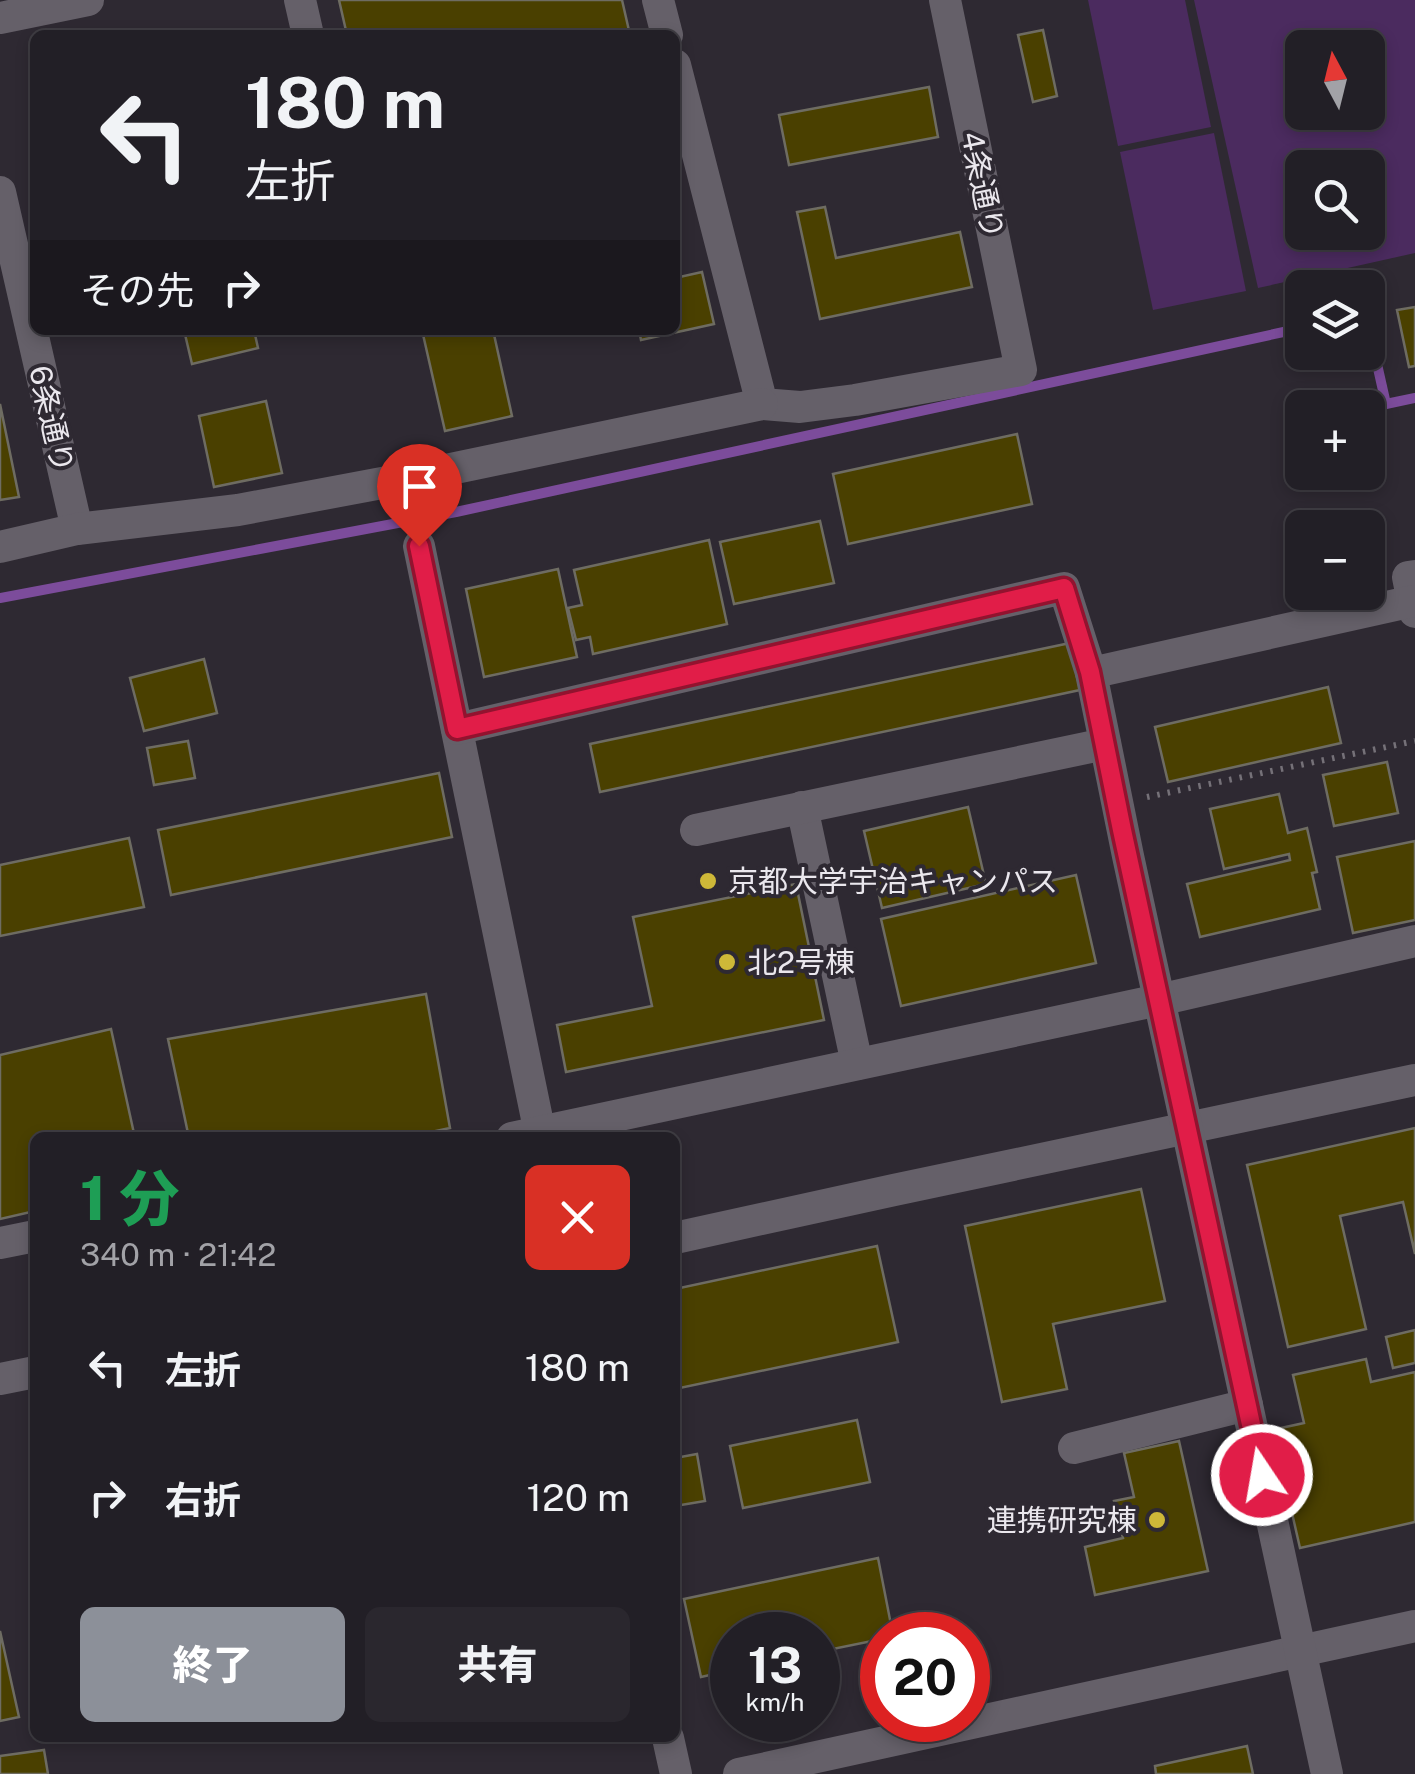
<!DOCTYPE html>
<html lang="ja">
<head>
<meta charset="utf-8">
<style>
	body { margin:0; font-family:"Public Sans","Noto Sans JP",sans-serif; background:#2a272e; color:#f1f3f6; height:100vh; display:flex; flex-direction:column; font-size:38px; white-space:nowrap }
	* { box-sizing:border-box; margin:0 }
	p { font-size:32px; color:#a2a2a7 }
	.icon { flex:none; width:55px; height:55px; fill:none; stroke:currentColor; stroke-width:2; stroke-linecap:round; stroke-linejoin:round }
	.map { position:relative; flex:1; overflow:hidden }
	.panel { position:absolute; left:30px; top:1132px; width:650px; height:610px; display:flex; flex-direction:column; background:#221f26; border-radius:15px; box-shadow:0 5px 15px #0003,0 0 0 2px #3f3d43 }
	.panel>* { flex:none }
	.top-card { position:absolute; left:30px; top:30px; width:650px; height:305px; border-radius:15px; box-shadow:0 5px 15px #0003,0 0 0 2px #3f3d43; background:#221f26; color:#f1f3f6; overflow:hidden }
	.needle { width:65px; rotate:353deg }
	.tools { position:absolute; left:1285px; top:30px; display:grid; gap:20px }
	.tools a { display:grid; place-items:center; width:100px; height:100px; border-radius:15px; background:#221f26; box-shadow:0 5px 15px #0003,0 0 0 2px #3f3d43; font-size:50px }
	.speed { position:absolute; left:710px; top:1612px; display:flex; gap:20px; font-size:50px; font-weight:700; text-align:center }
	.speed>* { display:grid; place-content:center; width:130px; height:130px; border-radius:50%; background:#221f26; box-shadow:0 5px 15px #0003,0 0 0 2px #3f3d43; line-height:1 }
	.speed small { font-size:25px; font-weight:400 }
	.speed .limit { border:15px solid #d22; background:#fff; color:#111 }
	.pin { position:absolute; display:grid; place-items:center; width:85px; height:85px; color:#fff; margin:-102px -42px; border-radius:50% 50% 50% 0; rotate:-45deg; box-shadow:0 0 10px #0007 }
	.pin .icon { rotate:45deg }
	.me { position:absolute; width:110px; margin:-55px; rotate:348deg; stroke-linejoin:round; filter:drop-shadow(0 0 8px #0008) }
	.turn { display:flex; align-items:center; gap:35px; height:210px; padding:0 50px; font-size:45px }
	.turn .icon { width:130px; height:130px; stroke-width:2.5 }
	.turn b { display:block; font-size:70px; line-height:85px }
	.then { display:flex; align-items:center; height:95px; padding:0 50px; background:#0003; gap:20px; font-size:38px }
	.round { display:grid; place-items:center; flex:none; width:105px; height:105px; border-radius:15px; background:#2a272e }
	.head { display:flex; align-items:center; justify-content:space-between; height:170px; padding:0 50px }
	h1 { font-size:60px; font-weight:800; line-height:75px; color:#1e9e55 }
	.button { display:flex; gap:20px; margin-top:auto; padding:20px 50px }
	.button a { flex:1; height:115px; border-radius:15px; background:#8c9099; color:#fff; font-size:40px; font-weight:800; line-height:115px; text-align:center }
	.button a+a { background:#2a272e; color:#f1f3f6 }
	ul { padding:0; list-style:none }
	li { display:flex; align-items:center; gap:30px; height:130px; padding:0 50px }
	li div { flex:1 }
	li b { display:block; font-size:38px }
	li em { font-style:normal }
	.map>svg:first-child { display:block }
	.green { fill:#4b2b5f; fill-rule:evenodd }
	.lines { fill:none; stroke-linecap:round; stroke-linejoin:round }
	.stream { stroke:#7c4c9b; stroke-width:10 }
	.building { fill:#4a4000; stroke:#6e6c62; stroke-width:2.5 }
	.path { stroke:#757178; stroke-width:6; stroke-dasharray:2.5 8; stroke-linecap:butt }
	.minor { stroke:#656069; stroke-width:32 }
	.route-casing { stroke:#92132f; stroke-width:25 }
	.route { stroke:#e11d48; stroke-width:18 }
	.poi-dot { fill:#ceb838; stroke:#2e2932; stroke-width:4 }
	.labels { text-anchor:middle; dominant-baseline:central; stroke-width:8; stroke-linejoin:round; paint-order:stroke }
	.street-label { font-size:30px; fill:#eae7ed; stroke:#2e2932 }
	.poi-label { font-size:30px; fill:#eae7ed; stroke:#2e2932; text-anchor:start }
</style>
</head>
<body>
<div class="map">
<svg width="1415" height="1774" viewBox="0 0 1415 1774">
	<rect width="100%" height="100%" fill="#2e2932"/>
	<!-- green -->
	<g class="green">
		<path d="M1088,0H1185L1211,127L1118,146Z"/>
		<path d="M1194,0H1415V253L1258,288ZM1302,48H1368V112H1302ZM1302,168H1368V232H1302Z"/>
		<path d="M1214,133L1246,291L1153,310L1120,152Z"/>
	</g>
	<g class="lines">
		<!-- stream -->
		<g class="stream">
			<path d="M1368,324L1386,404L1415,398"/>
			<path d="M0,598L456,512L1302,328"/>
		</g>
	</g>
	<!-- building -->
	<g class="building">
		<path d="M339,0H622L630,35H347Z"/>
		<path d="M1043,30L1057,96L1033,102L1018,35Z"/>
		<path d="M929,87L938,137L789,165L779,115Z"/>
		<path d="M825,207L836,258L960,232L972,287L820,319L797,212Z"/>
		<path d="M702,272L714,324L641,340L639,330H675V278Z"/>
		<path d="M1415,307V366L1409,367L1397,310Z"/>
		<path d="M184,330H254L258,348L192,364Z"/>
		<path d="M422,330H493L512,416L445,431Z"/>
		<path d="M266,401L282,473L214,487L199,416Z"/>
		<path d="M0,404L19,497L0,500Z"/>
		<path d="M1017,434L1032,504L848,544L833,474Z"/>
		<path d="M820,521L834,583L734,604L720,542Z"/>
		<path d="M709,540L727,624L593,654L590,637L576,640L568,608L582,605L574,570Z"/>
		<path d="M558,569L577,657L484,677L466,589Z"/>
		<path d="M1070,643L1080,690L600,792L590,744Z"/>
		<path d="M204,659L217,713L144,731L130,678Z"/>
		<path d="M1328,687L1341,743L1168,782L1155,727Z"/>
		<path d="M188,741L195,778L154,785L147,748Z"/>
		<path d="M1387,762L1398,813L1334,826L1323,775Z"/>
		<path d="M439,773L452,837L171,895L158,830Z"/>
		<path d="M1279,794L1288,833L1307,828L1317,872L1312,873L1320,909L1200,937L1187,884L1290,860L1289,854L1224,869L1210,809Z"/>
		<path d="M968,807L986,884L882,908L864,831Z"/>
		<path d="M129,838L144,907L0,936V865Z"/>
		<path d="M1415,841V920L1353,933L1337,857Z"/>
		<path d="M1076,875L1096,963L901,1006L881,919Z"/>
		<path d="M796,884L824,1020L566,1072L557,1025L652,1006L633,917Z"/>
		<path d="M426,994L450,1128L403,1138H189L168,1039Z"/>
		<path d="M111,1029L135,1138H35V1211L0,1219V1055Z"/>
		<path d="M1415,1128V1254L1403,1202L1340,1216L1366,1329L1288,1347L1247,1165Z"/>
		<path d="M1141,1189L1165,1301L1053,1324L1067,1389L1002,1402L965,1226Z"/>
		<path d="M877,1246L898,1342L675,1389V1289Z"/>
		<path d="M1415,1330V1363L1393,1368L1386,1337Z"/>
		<path d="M1366,1359L1371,1382L1415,1372V1522L1300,1548L1284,1478L1278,1479L1267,1431L1304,1423L1293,1375Z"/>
		<path d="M857,1420L870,1482L743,1508L730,1446Z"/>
		<path d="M1179,1441L1208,1571L1095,1595L1085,1547L1123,1538L1114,1501L1134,1497L1124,1453Z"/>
		<path d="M697,1454L705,1501L675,1506V1458Z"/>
		<path d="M878,1558L893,1635H882V1639L818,1652V1635H732V1670L701,1677L684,1599Z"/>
		<path d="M0,1631L19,1717L0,1721Z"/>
		<path d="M1247,1746L1253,1774H1156L1155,1766Z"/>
		<path d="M44,1750L48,1774H0V1756Z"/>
	</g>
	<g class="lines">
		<!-- path -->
		<path class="path" d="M1147,797L1415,741"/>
		<!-- minor -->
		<g class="minor">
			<path d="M300,0L308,35"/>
			<path d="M658,0L667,35"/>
			<path d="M0,18L88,0"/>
			<path d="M675,65L762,404L800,407L855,400L1021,370L945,0"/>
			<path d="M0,192L77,529"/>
			<path d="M419,546L541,1138"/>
			<path d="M0,547L77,529L238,510L398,480L762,404"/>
			<path d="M1415,576L1408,577L1415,612"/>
			<path d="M457,729L1064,588L1091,673"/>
			<path d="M802,807L857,1064"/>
			<path d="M696,830L1105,744"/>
			<path d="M512,1138L1159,1000L1415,941"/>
			<path d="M675,1238L894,1190L1415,1080"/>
			<path d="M0,1243L35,1236"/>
			<path d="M0,1379L35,1372"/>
			<path d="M1074,1448L1247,1405"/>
			<path d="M668,1738L676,1774"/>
			<path d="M739,1774L1415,1626"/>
			<path d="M1327,1774L1128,856L1091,673L1413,601"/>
		</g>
	</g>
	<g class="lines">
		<!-- route casing -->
		<g class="route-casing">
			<path id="route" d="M419,546L457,729L1064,588L1090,672L1122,830L1262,1475"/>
		</g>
		<!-- route -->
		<use href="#route" class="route"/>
	</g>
	<!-- markers -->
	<g class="poi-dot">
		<circle cx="708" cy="881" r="10"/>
		<circle cx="727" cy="962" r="10"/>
		<circle cx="1157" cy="1520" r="10"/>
	</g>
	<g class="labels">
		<!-- street labels -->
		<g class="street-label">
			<text transform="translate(983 185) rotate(78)">4条通り</text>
			<text transform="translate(52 419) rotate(77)">6条通り</text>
		</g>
		<!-- poi labels -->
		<g class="poi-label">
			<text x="728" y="881">京都大学宇治キャンパス</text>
			<text x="747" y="962">北2号棟</text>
			<text x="1137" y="1520" text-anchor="end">連携研究棟</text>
		</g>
	</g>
</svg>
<div class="tools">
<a><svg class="needle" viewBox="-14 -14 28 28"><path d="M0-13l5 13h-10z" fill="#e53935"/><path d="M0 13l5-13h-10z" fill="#a2a2a7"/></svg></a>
<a><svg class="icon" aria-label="search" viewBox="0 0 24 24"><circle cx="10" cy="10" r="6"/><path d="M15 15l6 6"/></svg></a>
<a><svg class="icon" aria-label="layers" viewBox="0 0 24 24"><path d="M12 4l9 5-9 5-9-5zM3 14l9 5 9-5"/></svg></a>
<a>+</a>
<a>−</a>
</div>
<div class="speed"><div>13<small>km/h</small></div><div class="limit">20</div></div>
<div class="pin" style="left:419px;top:546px;background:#d93025"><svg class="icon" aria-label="arrive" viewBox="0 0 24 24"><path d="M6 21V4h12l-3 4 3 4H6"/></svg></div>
<svg class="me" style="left:1262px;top:1475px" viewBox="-20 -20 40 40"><circle r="17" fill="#e11d48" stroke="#fff" stroke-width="3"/><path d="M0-11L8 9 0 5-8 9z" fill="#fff"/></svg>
<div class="top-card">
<div class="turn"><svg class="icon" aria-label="left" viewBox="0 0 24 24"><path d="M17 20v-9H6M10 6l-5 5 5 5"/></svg><div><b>180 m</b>左折</div></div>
<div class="then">その先<svg class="icon" aria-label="right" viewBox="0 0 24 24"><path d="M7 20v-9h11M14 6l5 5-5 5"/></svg></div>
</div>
<section class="panel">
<div class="head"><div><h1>1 分</h1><p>340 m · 21:42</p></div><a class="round" style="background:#d93025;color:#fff"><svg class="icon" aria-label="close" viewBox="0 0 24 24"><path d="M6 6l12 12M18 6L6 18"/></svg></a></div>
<ul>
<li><svg class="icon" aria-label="left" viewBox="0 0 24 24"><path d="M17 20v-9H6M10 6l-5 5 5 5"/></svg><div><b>左折</b></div><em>180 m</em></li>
<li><svg class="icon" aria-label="right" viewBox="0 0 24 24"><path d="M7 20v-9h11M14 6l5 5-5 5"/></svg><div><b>右折</b></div><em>120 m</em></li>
</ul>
<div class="button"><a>終了</a><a>共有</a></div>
</section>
</div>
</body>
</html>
